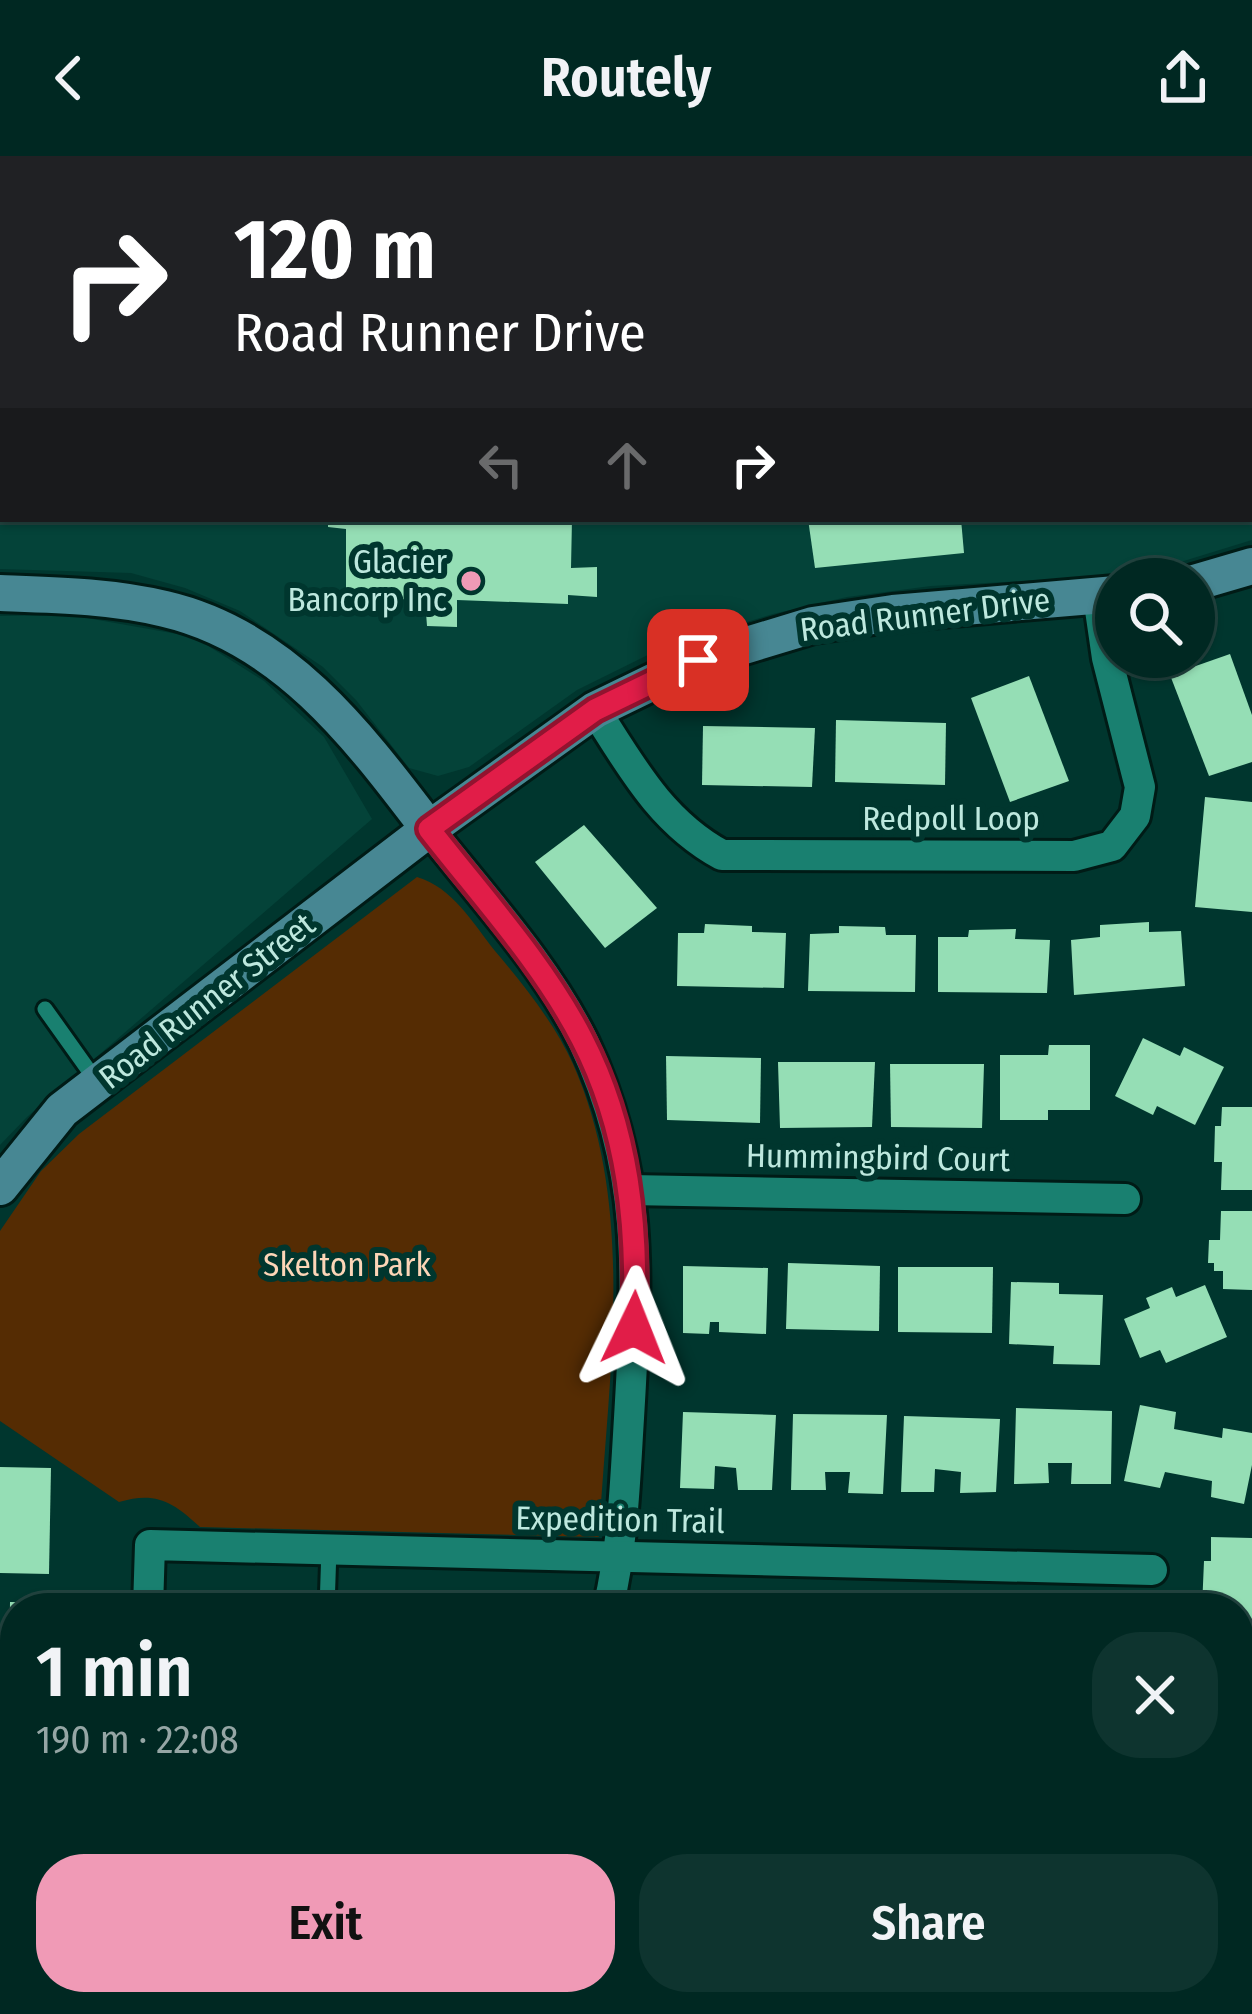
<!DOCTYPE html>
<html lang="en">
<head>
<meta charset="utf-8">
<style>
	body { margin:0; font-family:"Fira Sans Condensed",sans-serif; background:#0e342f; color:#f1f3f6; height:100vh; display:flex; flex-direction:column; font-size:45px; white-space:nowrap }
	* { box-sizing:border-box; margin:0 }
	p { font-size:39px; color:#95a6a5 }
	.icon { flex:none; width:66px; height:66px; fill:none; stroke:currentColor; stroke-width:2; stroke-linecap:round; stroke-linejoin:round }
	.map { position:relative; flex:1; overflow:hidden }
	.drawer { position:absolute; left:0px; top:1437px; width:1254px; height:423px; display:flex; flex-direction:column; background:#002822; border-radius:48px 48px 0 0; box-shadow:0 3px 9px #0004,0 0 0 3px #224440 }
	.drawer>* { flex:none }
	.guide { position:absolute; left:0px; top:0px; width:1254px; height:366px; box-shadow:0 3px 9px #0004,0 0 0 3px #224440; background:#202124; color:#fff; overflow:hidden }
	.tools { position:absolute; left:1095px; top:402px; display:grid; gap:24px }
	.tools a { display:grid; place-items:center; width:120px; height:120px; border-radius:50%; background:#002822; box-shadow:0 3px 9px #0004,0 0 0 3px #224440; font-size:60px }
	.pin { position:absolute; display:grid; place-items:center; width:102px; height:102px; color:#fff; margin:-51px; border-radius:24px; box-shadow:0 6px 18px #0006 }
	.me { position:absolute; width:132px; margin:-66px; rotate:2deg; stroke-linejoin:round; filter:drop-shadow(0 0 9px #0008) }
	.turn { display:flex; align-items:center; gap:42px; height:252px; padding:0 36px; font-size:54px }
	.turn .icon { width:156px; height:156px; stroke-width:2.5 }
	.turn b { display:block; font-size:84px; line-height:102px }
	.lanes { display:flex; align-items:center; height:114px; padding:0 36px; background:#0003; justify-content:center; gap:60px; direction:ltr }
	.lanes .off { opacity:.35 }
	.round { display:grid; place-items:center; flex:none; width:126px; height:126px; border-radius:48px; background:#0e342f }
	.headline { display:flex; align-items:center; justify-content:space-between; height:204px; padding:0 36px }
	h1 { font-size:72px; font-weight:600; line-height:90px }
	.action { display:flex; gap:24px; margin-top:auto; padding:24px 36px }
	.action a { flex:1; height:138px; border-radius:48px; background:#f09ab6; color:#111; font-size:48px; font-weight:600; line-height:138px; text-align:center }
	.action a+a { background:#0e342f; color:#f1f3f6 }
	header { display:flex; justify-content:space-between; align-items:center; height:156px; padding:0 36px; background:#002822; font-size:54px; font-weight:600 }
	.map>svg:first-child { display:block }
	.built { fill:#044339 }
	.green { fill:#552c03 }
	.building { fill:#95deb5 }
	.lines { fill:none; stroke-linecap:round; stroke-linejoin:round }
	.lane-casing { stroke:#001b16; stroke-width:21 }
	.street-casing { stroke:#001b16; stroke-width:36 }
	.secondary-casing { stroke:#001b16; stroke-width:42 }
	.lane { stroke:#198070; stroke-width:15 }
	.street { stroke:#198070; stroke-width:30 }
	.secondary { stroke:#478793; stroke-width:36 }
	.route-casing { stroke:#92132f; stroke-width:30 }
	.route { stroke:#e11d48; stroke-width:21 }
	.poi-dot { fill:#f09ab6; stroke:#00362e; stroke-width:4.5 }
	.labels { text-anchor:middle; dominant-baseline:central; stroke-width:12; stroke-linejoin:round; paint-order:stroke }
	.poi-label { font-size:33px; fill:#bde8de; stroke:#00362e; text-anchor:end }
	.street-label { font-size:33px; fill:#bde8de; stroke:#00362e }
	.park-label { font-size:33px; fill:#fcd5b7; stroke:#00362e }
</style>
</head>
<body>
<header><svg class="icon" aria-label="back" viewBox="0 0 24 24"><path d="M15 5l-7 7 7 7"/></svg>Routely<svg class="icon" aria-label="share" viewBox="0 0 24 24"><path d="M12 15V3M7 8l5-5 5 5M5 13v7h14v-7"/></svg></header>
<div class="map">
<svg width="1252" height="1858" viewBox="0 0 1252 1858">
	<rect width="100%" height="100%" fill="#00362e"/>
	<!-- built -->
	<g class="built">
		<path d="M0,0L979,3H3V363H1251V3H1172L1252,0V384L1161,412L1080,422L931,430L847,441L773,458L662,492L577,534L469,611L438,620L409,612L356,544L323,511L240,455L185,432L131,417L0,413Z"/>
		<path d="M70,459L194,481L264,525L324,581L372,663L27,961L0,989V460Z"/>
	</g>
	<!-- green -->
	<path class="green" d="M417,721C452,731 473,767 495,795C523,828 555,868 573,908C638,1055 607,1226 599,1381L200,1371C173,1346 156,1335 119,1346L0,1265V1075L41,1015L79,978Z"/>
	<!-- building -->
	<g class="building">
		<path d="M328,363H572L571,412L597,411V441L568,439V448L457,444V471L427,470L425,443L346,444V373L328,371Z"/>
		<path d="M808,363H961L964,397L815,412Z"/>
		<path d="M1230,498L1252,559V606L1209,620L1170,519Z"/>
		<path d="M1029,520L1069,625L1010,646L971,542Z"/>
		<path d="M836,564L946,567L945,629L835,626Z"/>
		<path d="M703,570L815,572L812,631L702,629Z"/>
		<path d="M1205,641L1252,646V756L1195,751Z"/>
		<path d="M584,669L657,752L605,792L535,706Z"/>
		<path d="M1149,766V776L1181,775L1185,830L1074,839L1071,784L1100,781V769Z"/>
		<path d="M705,768L752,770V776L786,777L784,832L677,830L678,777H704Z"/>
		<path d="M839,770L885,771L886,779H916L915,836L808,835L810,778L839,777Z"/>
		<path d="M1016,773L1015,783L1050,784L1047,837L938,836V781H968L969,774Z"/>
		<path d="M1143,882L1180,900L1184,891L1224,911L1195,969L1157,950L1153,959L1115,940Z"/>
		<path d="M1049,889H1090V954H1048V964H1000V899H1048Z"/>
		<path d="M666,900L761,902L760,967L667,964Z"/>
		<path d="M778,906H875L872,971L780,972Z"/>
		<path d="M890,908H984L982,972L891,971Z"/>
		<path d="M1222,951H1252V1034H1221L1222,1006H1214L1215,970H1221Z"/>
		<path d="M1221,1055H1252V1134L1223,1133V1115H1214V1107H1208L1209,1084H1220Z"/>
		<path d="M788,1107L880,1110L879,1175L786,1173Z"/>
		<path d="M683,1110L768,1112L766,1178L719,1176V1166H710L709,1178L683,1177Z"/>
		<path d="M898,1111H993L992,1177L898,1176Z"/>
		<path d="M1011,1126L1059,1127V1138L1103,1139L1100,1209L1053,1208L1054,1190L1009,1188Z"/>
		<path d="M1205,1129L1227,1181L1166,1207L1160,1194L1140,1202L1124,1163L1150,1152L1146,1142L1172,1131L1176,1141Z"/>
		<path d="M1140,1249L1176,1256L1174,1273L1222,1282L1223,1272L1252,1277V1309L1244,1348L1211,1341L1212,1325L1165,1316L1160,1332L1124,1325Z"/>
		<path d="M1016,1252L1112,1255L1111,1328H1071L1072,1307H1048L1049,1327L1014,1328Z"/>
		<path d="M683,1256L776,1259L772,1334H738L736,1312L715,1310L714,1333L680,1332Z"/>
		<path d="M793,1258L887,1259L883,1338L848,1337L850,1316H825L826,1334H791Z"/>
		<path d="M904,1260L1000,1263L996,1336L960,1337L961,1316L935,1313L934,1336H901Z"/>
		<path d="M0,1311L51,1312L49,1418L0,1417Z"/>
		<path d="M1211,1381L1252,1382V1510H1239V1452H1202L1204,1405H1211Z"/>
		<path d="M10,1446L65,1447V1452H15V1525H9Z"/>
		<path d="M5,1541L15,1542V1580H3Z"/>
		<path d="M4,1659H15V1737H2Z"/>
		<path d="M0,1767H15V1845H69V1858H25L24,1851L3,1848L8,1845L0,1840Z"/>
		<rect x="380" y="1845" width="67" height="13"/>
	</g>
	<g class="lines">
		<!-- lane casing -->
		<g class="lane-casing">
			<g id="lane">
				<path d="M45,853L97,926"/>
				<path d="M327,1452L329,1393"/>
				<path d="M317,1858V1845"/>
			</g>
		</g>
		<!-- street casing -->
		<g class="street-casing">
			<g id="street">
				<path d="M595,554C631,610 661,666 722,699L1074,700L1112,690L1135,660L1140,631L1107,502L1098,440"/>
				<path d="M429,673C482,741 546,809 584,887C645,1016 637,1125 629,1262C625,1327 623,1389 608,1452"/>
				<path d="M630,1034L1125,1043"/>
				<path d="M148,1452L150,1389L1152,1414"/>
				<path d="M1015,1845L1066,1858"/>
				<path d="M134,1858V1845"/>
				<path d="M523,1858L524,1845"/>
			</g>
		</g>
		<!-- secondary casing -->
		<g class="secondary-casing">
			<g id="secondary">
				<path d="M1194,427L1252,410"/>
				<path d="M0,437C55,439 111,440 165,453C285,481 359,581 429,673"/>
				<path d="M0,1031L62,954L429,673L595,554L698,504L813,469L893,457L1116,438"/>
			</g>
		</g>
		<!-- lane -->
		<use href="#lane" class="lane"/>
		<!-- street -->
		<use href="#street" class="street"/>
		<!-- secondary -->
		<use href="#secondary" class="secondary"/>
	</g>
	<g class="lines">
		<!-- route casing -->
		<g class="route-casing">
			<path id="route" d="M634,1172C638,1071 629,974 582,883C543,807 481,740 429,673L595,554L698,504"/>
		</g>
		<!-- route -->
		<use href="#route" class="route"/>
	</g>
	<!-- markers -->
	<circle class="poi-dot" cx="471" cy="425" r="12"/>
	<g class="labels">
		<!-- poi labels -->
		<g class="poi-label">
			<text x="447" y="406">Glacier<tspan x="447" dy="38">Bancorp Inc</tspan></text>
		</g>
		<!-- street labels -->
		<g class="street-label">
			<text transform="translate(925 459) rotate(-7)">Road Runner Drive</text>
			<text x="951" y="663">Redpoll Loop</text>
			<text transform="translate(207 845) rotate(-38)">Road Runner Street</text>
			<text transform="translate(878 1002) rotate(1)">Hummingbird Court</text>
			<text transform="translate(620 1364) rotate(1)">Expedition Trail</text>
		</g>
		<!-- park labels -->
		<g class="park-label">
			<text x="347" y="1109">Skelton Park</text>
		</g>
	</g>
</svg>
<div class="tools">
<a><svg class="icon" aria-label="search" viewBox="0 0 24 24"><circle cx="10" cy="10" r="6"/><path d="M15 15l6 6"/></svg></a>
</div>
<div class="pin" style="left:698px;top:504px;background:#d93025"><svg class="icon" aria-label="arrive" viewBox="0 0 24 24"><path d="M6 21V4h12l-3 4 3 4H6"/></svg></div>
<svg class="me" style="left:634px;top:1172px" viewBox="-20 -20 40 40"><path d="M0-17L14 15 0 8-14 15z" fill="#e11d48" stroke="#fff" stroke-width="4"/></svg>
<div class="guide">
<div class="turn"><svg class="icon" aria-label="right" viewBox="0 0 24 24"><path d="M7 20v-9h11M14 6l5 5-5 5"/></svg><div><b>120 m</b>Road Runner Drive</div></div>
<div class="lanes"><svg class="icon off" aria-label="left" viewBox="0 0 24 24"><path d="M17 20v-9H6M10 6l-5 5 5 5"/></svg><svg class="icon off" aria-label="ahead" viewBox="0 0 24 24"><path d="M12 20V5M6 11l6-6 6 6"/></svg><svg class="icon" aria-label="right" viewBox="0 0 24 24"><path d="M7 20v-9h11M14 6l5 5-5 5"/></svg></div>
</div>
<section class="drawer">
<div class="headline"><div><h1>1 min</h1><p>190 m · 22:08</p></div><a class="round"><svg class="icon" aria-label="close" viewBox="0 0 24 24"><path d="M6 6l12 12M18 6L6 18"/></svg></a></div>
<div class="action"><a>Exit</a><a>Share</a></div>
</section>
</div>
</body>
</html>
